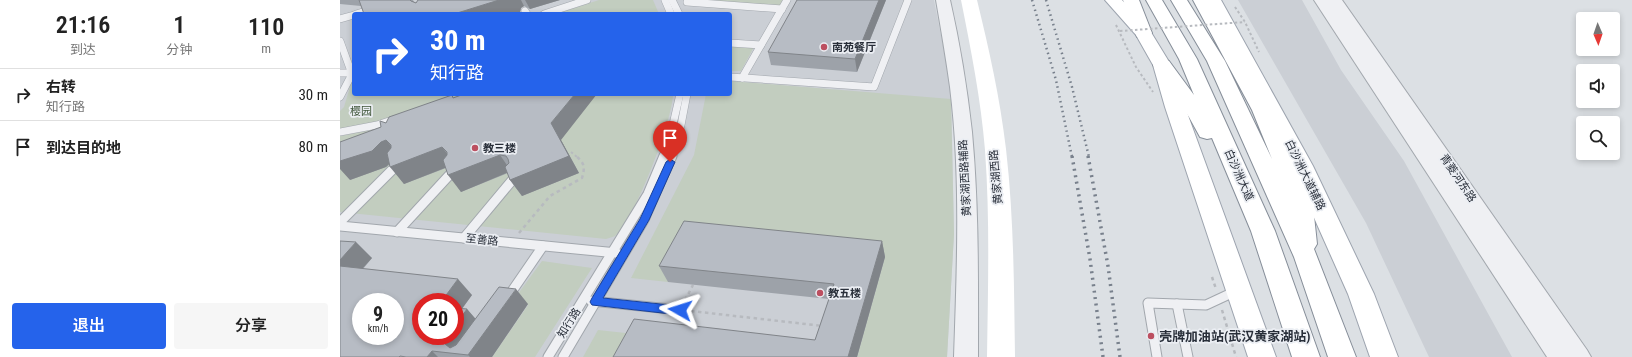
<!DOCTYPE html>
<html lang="zh">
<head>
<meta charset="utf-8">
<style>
	body { margin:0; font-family:"Roboto Condensed","Noto Sans SC",sans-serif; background:#f6f6f6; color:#222; height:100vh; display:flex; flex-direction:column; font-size:15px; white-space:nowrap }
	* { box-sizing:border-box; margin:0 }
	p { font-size:13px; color:#767676 }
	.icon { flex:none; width:22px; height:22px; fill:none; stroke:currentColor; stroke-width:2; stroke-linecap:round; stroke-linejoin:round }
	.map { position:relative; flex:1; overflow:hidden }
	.details { display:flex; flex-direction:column; background:#fff; width:340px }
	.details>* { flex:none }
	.guide { position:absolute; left:12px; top:12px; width:380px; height:84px; border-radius:4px; box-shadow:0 2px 6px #0003; background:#2563eb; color:#fff; overflow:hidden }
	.needle { width:26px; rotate:178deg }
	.controls { position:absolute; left:1236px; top:12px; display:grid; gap:8px }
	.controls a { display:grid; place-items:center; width:44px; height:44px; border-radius:4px; background:#fff; box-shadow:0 2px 6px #0003; font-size:20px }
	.speed { position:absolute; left:12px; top:293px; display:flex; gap:8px; font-size:20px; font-weight:700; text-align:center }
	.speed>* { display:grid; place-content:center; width:52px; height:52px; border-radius:50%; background:#fff; box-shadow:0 2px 6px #0003; line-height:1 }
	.speed small { font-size:10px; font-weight:400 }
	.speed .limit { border:6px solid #d22; background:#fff; color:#111 }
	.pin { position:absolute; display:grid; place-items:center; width:34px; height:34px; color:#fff; margin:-41px -17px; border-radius:50% 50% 50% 0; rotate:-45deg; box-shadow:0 0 4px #0007 }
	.pin .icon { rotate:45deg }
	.me { position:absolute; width:44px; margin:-22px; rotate:276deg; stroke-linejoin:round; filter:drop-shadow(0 0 3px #0008) }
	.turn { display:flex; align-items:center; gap:14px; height:84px; padding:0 12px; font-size:18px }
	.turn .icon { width:52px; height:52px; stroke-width:2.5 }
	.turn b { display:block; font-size:28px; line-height:34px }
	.eta { display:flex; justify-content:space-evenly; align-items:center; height:68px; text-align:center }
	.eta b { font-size:24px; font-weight:600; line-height:28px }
	.button { display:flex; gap:8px; margin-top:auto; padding:8px 12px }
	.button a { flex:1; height:46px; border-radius:4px; background:#2563eb; color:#fff; font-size:16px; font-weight:600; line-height:46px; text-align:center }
	.button a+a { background:#f6f6f6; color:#222 }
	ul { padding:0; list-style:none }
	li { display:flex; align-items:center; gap:12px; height:52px; padding:0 12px; border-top:1px solid #e0e0e0 }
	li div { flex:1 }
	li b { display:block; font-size:15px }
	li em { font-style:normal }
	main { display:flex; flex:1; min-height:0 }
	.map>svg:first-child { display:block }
	.built { fill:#cbcfd5; fill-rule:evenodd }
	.green { fill:#c2cdbf }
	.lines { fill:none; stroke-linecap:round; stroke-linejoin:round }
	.service-far1-casing { stroke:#a2a7ad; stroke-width:8 }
	.service-casing { stroke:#a2a7ad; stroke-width:11 }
	.tertiary-casing { stroke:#a2a7ad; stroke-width:2 }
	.primary-casing { stroke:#9da4af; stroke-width:2 }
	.trunk-casing { stroke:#868e99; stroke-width:2 }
	.path-far1 { stroke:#b7babf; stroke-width:2; stroke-dasharray:2.5 2.5; stroke-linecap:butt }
	.path { stroke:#b7babf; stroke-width:2.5; stroke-dasharray:3.5 3.5; stroke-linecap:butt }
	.service-far1 { stroke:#eff0f3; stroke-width:7 }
	.service { stroke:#eff0f3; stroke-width:9 }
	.tertiary { fill:#eff0f3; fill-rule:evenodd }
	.secondary { fill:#fff; fill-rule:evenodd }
	.primary { fill:#fff; fill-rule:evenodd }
	.trunk { fill:#fff; fill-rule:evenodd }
	.rail-far1 { stroke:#78808c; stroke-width:2.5; stroke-dasharray:1.5 3.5; stroke-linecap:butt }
	.rail { stroke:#78808c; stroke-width:3.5; stroke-dasharray:2 4.5; stroke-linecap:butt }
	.path-bridge { stroke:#b7babf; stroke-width:2; stroke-dasharray:2.5 2.5; stroke-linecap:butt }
	.wall { fill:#9da2a9 }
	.shaded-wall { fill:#808489 }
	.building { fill:#b7bcc4; stroke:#808489; fill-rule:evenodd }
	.route { fill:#2563eb; stroke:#184099 }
	.poi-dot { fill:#bc4f60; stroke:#ebeef3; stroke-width:1.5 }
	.labels { text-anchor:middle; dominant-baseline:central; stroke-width:3.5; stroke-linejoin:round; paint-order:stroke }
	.poi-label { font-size:11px; font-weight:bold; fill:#282e39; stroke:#ebeef3; text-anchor:start }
	.park-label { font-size:11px; fill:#3d5337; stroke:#ebeef3 }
	.street-label { font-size:11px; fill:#282e39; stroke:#ebeef3 }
	.near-poi-label { font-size:13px; font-weight:bold; fill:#282e39; stroke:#ebeef3; text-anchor:start }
</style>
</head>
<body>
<main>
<section class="details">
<div class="eta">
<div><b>21:16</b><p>到达</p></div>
<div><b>1</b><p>分钟</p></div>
<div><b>110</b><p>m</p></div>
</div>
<ul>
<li><svg class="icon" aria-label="right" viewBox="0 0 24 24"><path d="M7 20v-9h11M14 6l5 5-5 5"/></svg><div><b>右转</b><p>知行路</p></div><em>30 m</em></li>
<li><svg class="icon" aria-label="arrive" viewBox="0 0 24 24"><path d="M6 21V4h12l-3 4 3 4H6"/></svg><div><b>到达目的地</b></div><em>80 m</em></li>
</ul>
<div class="button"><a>退出</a><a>分享</a></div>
</section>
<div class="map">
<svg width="1292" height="357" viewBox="0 0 1292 357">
	<rect width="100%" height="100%" fill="#dce0e4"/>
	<!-- built -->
	<g class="built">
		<path d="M0,0H594L611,86L614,234L607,357H0ZM14,14H390V94H14ZM21,302H55V336H21ZM81,302H115V336H81Z"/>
		<path d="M898,0H962L1001,70L1064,161L1172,357H1089L1026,223Z"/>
	</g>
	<!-- green -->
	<g class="green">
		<path d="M259,0H313L319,14H216Z"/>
		<path d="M363,0H443L440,6Z"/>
		<path d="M390,45L414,47L401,71H390Z"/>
		<path d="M12,80H14V94H126L37,125L0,132V111L4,107Z"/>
		<path d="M390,81L611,99L614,234L607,357H517L545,257L328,282L291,278L354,155L366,94H390Z"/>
		<path d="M138,94H333C333,119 294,222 275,236C273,237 269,238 266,239L0,212V136L35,129Z"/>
		<path d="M202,261L252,268L195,357H152L188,305L172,302Z"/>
		<path d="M258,330L304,335L293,357H243Z"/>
	</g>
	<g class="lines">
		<!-- service-far1 casing -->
		<g class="service-far1-casing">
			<g id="service-far1">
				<path d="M325,0L331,14"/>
				<path d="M332,0L339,14"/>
				<path d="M347,2L442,9"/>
				<path d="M185,11L187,14"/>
				<path d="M16,14L33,9"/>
				<path d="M204,14L247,0"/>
				<path d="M0,19L14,15"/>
				<path d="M0,41L12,74L0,97"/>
				<path d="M390,43L421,45"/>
				<path d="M0,73H14"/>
				<path d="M390,77L534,87L568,0"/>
				<path d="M402,78L447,0"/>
				<path d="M0,132L37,125L55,119"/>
				<path d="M323,157L328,146L340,94"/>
				<path d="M331,157L341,125L347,94"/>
			</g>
		</g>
		<!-- service casing -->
		<g class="service-casing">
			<g id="service">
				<path d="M0,222L59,163"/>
				<path d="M0,226L277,253"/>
				<path d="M57,232L114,170"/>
				<path d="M124,238L174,178"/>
				<path d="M168,297L203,246"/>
				<path d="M251,301L340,310"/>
				<path d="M837,304L848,357"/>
				<path d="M208,357L308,194L324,156"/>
				<path d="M223,357L304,220L332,156"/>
				<path d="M817,357L808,303L866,305L896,291"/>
			</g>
		</g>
		<!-- tertiary casing -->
		<g class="tertiary-casing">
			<g id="tertiary">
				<path d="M596,0H610C620,44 627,87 632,132C639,207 638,282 638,357H614C617,267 621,176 610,87C606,58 601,29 596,0Z"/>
				<path d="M974,0H1002L1247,350L1251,357H1207Z"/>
			</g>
		</g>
		<!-- primary casing -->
		<g class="primary-casing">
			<g id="primary">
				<path d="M765,0H782L809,29L831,65L845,107L936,357H908L825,107L813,65L796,35Z"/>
				<path d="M865,0H881L973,166L1034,294L1058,357H1030L1008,294L951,166Z"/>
			</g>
		</g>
		<!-- trunk casing -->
		<g class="trunk-casing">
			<g id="trunk">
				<path d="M783,0H799L812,33L809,37L803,38L797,37Z"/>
				<path d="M806,0H822L857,59L935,231L980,357H952L911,231L872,138L867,139L860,137L849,117L813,65L815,61L822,59L829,61L854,95L839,59Z"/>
				<path d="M831,0H847L885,61L932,159L912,110L853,0H869L932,110L973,206L977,244L974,249L1016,357H988L954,257L867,61Z"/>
			</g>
		</g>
		<!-- path-far1 -->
		<g class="path-far1">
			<path d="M895,7L905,22L919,52"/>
			<path d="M776,25L796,67L813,92"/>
			<path d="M231,152L237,157"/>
		</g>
		<!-- path -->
		<g class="path">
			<path d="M179,233L210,196L242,178C245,168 245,163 236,156"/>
			<path d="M872,277L876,289"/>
			<path d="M345,300L353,285"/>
			<path d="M882,310L896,357"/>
			<path d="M351,311L483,326"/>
		</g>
		<!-- service-far1 -->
		<use href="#service-far1" class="service-far1"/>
		<!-- service -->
		<use href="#service" class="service"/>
		<!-- tertiary -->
		<use href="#tertiary" class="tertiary"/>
		<!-- secondary -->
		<path class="secondary" d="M621,0H637C649,49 660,98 666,149C674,218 674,288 675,357H647C648,288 650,219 645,150C641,100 631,50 621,0Z"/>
		<!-- primary -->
		<use href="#primary" class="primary"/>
		<!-- trunk -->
		<use href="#trunk" class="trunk"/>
		<!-- rail-far1 -->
		<g class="rail-far1">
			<path d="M692,0L716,80L732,157"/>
			<path d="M706,0L732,87L749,157"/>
		</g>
		<!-- rail -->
		<g class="rail">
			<path d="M732,156L750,259L763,357"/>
			<path d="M748,156L768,266L780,357"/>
		</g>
		<!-- path-bridge -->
		<path class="path-bridge" d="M780,31L905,22"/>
	</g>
	<!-- wall -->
	<g class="wall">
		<path d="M0,0H73L74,2L76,3L78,0H220L190,9L184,6L181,8L180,12L21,6L0,4Z"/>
		<path d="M546,0L517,72L431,65L428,52Z"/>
		<path d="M113,98L221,140L239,173L182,196L170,180L168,173L121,192L106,168L64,184L49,164L46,167L10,180L41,127L46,123Z"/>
		<path d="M0,241L32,258L23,269L132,295L122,309H127L135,319L188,304L152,357H0Z"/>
		<path d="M542,241L545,257L517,357H273L475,340L489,299L328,282L319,266Z"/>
	</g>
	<!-- shaded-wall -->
	<g class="shaded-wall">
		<path d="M159,0H181L184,6L181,8L180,12L175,14H114Z"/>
		<path d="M185,0H220L190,9Z"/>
		<path d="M539,0H546L517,72L515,59Z"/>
		<path d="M235,94H257L221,140L239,173L182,196L170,180L211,123Z"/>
		<path d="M46,140L60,157L55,159L46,167L10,180L0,169V161L41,142Z"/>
		<path d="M102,147L115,164L64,184L50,167Z"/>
		<path d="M160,155L171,171L121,192L108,175Z"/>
		<path d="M542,241L545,257L517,357H508Z"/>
		<path d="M16,242L32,258L11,281L0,271V260Z"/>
		<path d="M118,279L132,295L115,318V302H101Z"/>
		<path d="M176,289L188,304L152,357H130L128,355Z"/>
		<path d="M127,309L141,325L115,354L105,344L106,339L108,336H115V326Z"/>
		<path d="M92,351L98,357H87Z"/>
	</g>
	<!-- building -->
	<g class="building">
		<path d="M19,0H70L71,1L76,3L78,0H159L114,14H24Z"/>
		<path d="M457,0H539L515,59L428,52Z"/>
		<path d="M124,94H235L211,123L229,156L170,180L165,167L169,163L168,159L166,156L160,155L108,175L103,160L107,155V152L102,147L50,167L47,153L51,148V145L46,140L41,142L32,151L0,161V142L41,127L40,121L46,123L49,117L112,95L113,98Z"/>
		<path d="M344,221L542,241L508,357H273L294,319L475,340L494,284L319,266Z"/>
		<path d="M0,241L16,242L0,260Z"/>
		<path d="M0,266L118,279L101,302H81V336H108L106,339L105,344L110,348L116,345L159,287L176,289L128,355L92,351L87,357H66L60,356L59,357H0ZM21,302H55V336H21Z"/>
		<path d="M115,308L127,309L115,326Z"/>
	</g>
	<!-- route -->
	<path class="route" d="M330,159L335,162L309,220L263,298L340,306L344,307L345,310L344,314L340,315L252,305L250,302L252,298L300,219L326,162Z"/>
	<!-- markers -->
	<g class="poi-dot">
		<circle cx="484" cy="47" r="4"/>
		<circle cx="135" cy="148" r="4"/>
		<circle cx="480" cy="293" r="4"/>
		<circle cx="811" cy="336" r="4"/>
	</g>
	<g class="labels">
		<!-- poi labels -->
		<g class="poi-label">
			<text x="492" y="47">南苑餐厅</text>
			<text x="143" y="148">教三楼</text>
			<text x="488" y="293">教五楼</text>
		</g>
		<!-- park labels -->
		<g class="park-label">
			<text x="21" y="111">樱园</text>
		</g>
		<!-- street labels -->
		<g class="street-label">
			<text transform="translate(899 175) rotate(66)">白沙洲大道</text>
			<text transform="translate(965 175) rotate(64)">白沙洲大道辅路</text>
			<text transform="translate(656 177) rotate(-95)">黄家湖西路</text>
			<text transform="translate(625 178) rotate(-93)">黄家湖西路辅路</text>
			<text transform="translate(1118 178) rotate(56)">青菱河东路</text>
			<text transform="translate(142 240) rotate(6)">至善路</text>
			<text transform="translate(229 323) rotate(-58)">知行路</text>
		</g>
		<!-- near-poi labels -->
		<g class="near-poi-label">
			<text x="819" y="336">壳牌加油站(武汉黄家湖站)</text>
		</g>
	</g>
</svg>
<div class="controls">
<a><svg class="needle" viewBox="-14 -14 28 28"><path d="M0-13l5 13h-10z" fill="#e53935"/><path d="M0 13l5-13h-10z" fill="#767676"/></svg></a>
<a><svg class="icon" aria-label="sound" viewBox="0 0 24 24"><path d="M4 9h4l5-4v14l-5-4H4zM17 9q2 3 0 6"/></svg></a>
<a><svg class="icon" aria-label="search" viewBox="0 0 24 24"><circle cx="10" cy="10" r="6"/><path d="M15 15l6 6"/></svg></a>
</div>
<div class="speed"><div>9<small>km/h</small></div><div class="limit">20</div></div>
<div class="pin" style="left:330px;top:162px;background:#d93025"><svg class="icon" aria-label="arrive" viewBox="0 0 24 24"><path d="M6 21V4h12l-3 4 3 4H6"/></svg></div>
<svg class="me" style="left:340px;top:310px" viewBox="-20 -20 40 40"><path d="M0-17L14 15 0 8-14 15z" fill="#2563eb" stroke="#fff" stroke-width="4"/></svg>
<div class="guide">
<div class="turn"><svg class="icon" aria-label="right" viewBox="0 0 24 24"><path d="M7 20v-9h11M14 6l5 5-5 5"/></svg><div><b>30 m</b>知行路</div></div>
</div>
</div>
</main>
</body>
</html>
